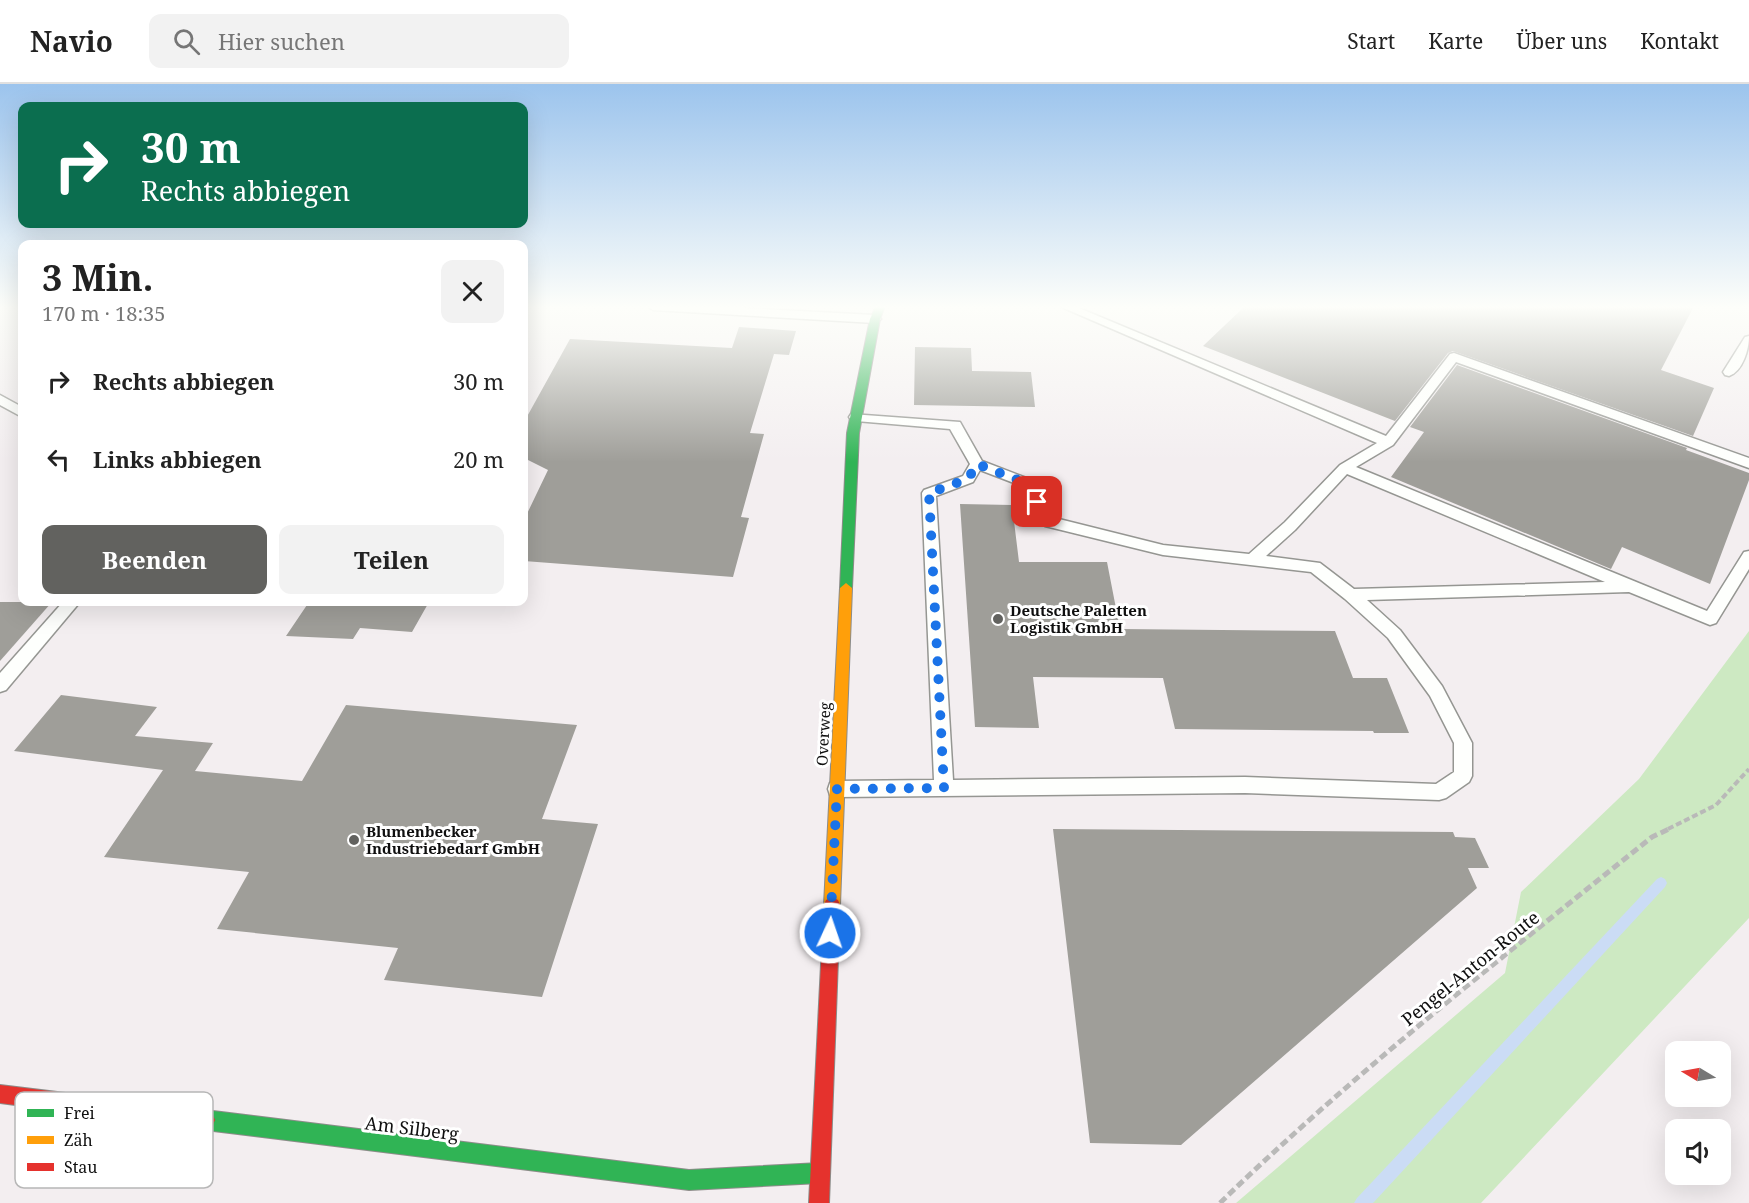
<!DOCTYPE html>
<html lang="de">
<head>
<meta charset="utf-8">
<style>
	body { margin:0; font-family:"Noto Serif",serif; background:#f2f2f2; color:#222; height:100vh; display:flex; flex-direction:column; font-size:22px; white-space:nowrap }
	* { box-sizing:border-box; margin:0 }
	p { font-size:20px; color:#767676 }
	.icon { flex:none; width:33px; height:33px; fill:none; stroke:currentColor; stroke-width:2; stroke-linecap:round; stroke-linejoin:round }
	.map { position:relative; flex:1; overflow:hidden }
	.details { position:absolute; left:18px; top:156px; width:510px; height:366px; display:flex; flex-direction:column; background:#fff; border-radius:12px; box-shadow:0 6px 24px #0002 }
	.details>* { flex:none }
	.hud { position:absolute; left:18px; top:18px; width:510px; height:126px; border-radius:12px; box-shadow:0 6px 24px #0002; background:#0b6e4f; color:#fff; overflow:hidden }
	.needle { width:39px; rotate:280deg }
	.buttons { position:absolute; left:1665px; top:957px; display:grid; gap:12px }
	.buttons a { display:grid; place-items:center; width:66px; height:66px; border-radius:12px; background:#fff; box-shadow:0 6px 24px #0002; font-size:30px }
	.pin { position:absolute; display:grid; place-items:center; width:51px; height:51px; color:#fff; margin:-26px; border-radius:12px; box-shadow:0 3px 9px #0006 }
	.me { position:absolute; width:66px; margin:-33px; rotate:3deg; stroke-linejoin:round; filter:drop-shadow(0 0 4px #0008) }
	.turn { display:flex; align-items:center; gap:21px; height:126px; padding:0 24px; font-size:27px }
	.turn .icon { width:78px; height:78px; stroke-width:2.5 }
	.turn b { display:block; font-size:42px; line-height:51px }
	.round { display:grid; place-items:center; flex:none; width:63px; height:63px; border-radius:12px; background:#f2f2f2 }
	.overview { display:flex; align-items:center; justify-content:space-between; height:102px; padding:0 24px }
	h1 { font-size:36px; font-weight:700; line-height:45px }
	.action { display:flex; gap:12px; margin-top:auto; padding:12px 24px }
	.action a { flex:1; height:69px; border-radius:12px; background:#62625f; color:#fff; font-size:24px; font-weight:700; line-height:69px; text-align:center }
	.action a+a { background:#f2f2f2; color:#222 }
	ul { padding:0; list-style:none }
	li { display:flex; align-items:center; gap:18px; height:78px; padding:0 24px }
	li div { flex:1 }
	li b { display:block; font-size:22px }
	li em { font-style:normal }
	header { display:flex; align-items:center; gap:36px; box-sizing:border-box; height:84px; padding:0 30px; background:#fff; border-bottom:2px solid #e0e0e0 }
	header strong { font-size:28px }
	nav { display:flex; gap:33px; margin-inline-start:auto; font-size:21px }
	.search { width:420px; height:54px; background:#f2f2f2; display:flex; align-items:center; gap:15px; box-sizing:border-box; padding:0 21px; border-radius:12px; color:#767676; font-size:22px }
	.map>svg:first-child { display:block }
	.industrial { fill:#f3eef0; fill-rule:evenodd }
	.forest { fill:#cde9c2 }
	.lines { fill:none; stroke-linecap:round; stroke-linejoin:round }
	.stream { fill:#cbdcf5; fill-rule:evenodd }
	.building { fill:#9f9e99 }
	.lane-casing { stroke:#959692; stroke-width:3 }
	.fast-casing { stroke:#8c8c89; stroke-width:2 }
	.slow-casing { stroke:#8c8c89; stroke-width:2 }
	.jam-casing { stroke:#8c8c89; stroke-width:2 }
	.path-far1 { stroke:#b9b9b8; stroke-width:4; stroke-dasharray:6 3; stroke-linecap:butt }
	.path { stroke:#b9b9b8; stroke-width:5; stroke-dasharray:8 4; stroke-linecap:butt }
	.lane { fill:#fefffd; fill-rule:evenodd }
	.fast { fill:#30b455; fill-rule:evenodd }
	.slow { fill:#ff9f0a; fill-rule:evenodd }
	.jam { fill:#e5322d; fill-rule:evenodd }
	.route { stroke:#1a73e8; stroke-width:10; stroke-dasharray:0 18 }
	.poi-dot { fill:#62625f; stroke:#fff; stroke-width:2 }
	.labels { text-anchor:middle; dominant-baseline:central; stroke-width:6; stroke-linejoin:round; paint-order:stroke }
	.poi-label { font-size:15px; font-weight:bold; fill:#0f0f0f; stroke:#fff; text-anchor:start }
	.street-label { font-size:15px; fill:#0f0f0f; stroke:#fff }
	.near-street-label { font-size:18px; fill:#0f0f0f; stroke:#fff }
	.key { fill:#fff; stroke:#b7b7b7; stroke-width:1.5 }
	.key-label { font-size:16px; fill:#0f0f0f }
</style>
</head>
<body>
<header>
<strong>Navio</strong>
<div class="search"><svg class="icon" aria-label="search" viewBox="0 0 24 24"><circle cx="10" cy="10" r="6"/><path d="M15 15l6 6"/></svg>Hier suchen</div>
<nav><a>Start</a><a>Karte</a><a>Über uns</a><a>Kontakt</a></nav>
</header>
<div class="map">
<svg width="1749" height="1119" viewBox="0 0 1749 1119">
	<rect width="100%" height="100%" fill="#fbfcf4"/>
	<!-- industrial -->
	<path class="industrial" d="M0,222H22V518H524V222H1749V1119H0ZM1676,968H1720V1012H1676ZM1676,1046H1720V1090H1676Z"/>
	<!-- forest -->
	<path class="forest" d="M1749,547V834L1481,1119H1236L1505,889L1521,808L1639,695Z"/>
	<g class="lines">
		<!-- stream -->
		<path class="stream" d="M1661,793L1665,795L1667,799L1665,803L1373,1119H1354L1357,1114L1657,795Z"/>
	</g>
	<!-- building -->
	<g class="building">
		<path d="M1245,222H1694L1661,286L1714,304L1693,352L1453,267L1448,269L1395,337L1203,262Z"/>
		<path d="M739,243L796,247L789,271L774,270L750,349L764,350L741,433L749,434L733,493L524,477V436L548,386L524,374V338L570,255L732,264Z"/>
		<path d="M915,263L971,264L972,287L1031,288L1035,323L914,321Z"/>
		<path d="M1457,281L1687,364L1686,366L1749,389V396L1710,500L1622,463L1611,485L1391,393L1424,348L1410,343Z"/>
		<path d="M960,420L1012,421L1019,478H1107L1120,545L1335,547L1353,594H1387L1409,649H1374L1373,647L1175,645L1163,594L1033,593L1039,644L975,643Z"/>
		<path d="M0,518H52L0,577Z"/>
		<path d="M309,518H429L412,548L360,544L353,555L286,552Z"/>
		<path d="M61,611L157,623L135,652L213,659L195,687L302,697L346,621L577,641L542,735L598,740L542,913L384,896L398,864L217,845L249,788L104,773L163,686L14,667Z"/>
		<path d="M1053,745L1453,748L1455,753L1475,754L1489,784H1468L1477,804L1181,1061L1090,1059Z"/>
	</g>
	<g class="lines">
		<!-- lane casing -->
		<g class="lane-casing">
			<g id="lane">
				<path d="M647,222H706L875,231L881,235L875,239L653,226Z"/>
				<path d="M1059,222H1074L1386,352L1450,270L1454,269L1749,374V384L1456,278L1393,361L1356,383L1707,527L1744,468L1749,467V485L1716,539L1710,541L1629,508L1367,516L1400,546L1442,602L1472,659V692L1469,698L1446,714L1439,716L1245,709L837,713L830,711L828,705L830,699L837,697L934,696L922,409L924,406L963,392L970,380L950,345L856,337L851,336L849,333L851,330L960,338L982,377L1029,395L1055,434L1163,461L1249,470L1285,438L1340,381L1377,359ZM980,386L1019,401L1045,442L1163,471L1311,488L1345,515L1388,554L1430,612L1454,659V688L1436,700L1245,693L953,696L936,412L973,398ZM1347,390L1605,498L1354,505L1320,479L1266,472L1295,446Z"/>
				<path d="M1749,252C1749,265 1743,287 1729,292L1725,291L1723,288L1745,253Z"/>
				<path d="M0,311L22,323V333L0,321Z"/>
				<path d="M63,518H80L6,606L0,608V589Z"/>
			</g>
		</g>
		<!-- fast casing -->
		<g class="fast-casing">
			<g id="fast">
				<path d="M876,222H885L880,235L859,349L852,504L846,509L840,504L847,349L870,235Z"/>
				<path d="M205,1026L689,1086L820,1079L827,1082L830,1089L827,1096L820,1099L689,1106L205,1046L198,1043L195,1036L198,1029Z"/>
			</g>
		</g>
		<!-- slow casing -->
		<g class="slow-casing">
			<path id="slow" d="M846,499L852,504L840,821L838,826L832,829L826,826L824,821L840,504Z"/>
		</g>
		<!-- jam casing -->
		<g class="jam-casing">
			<g id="jam">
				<path d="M832,813L838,816L840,821L829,1119H809L824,821L826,816Z"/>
				<path d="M0,1001L205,1026L212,1029L215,1036L212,1043L205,1046L0,1019Z"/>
			</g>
		</g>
		<!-- path-far1 -->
		<path class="path-far1" d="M1668,745L1716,721L1749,685"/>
		<!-- path -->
		<path class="path" d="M1220,1119C1355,988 1505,871 1652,753L1671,744"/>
		<!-- lane -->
		<use href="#lane" class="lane"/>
		<!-- fast -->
		<use href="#fast" class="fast"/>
		<!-- slow -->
		<use href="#slow" class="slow"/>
		<!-- jam -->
		<use href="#jam" class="jam"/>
	</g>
	<!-- sky -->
	<linearGradient id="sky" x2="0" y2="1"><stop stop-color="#9cc4ed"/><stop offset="0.59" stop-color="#fdfefa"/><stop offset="1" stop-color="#fdfefa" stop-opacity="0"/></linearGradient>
	<rect width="1749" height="378" fill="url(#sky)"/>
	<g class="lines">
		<!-- route -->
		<path class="route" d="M830,849L837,705L944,704L929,409L968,395L977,380L1023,398L1037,418"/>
	</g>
	<!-- markers -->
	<g class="poi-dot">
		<circle cx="998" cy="535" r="6"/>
		<circle cx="354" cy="756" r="6"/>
	</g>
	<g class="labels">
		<!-- poi labels -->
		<g class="poi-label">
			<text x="1010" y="526">Deutsche Paletten<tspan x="1010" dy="17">Logistik GmbH</tspan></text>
			<text x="366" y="747">Blumenbecker<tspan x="366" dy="17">Industriebedarf GmbH</tspan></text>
		</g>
		<!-- street labels -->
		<g class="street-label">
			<text transform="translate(823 650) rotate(-87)">Overweg</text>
		</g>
		<!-- near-street labels -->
		<g class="near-street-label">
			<text transform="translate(1470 884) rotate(-39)">Pengel-Anton-Route</text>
			<text transform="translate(412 1044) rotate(7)">Am Silberg</text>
		</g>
	</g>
	<!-- legend -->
	<rect x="15" y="1008" width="198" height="96" rx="9" class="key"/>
	<rect x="27" y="1025" width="27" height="8" fill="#30b455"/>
	<rect x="27" y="1052" width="27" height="8" fill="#ff9f0a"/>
	<rect x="27" y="1079" width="27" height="8" fill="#e5322d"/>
	<g class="key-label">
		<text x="64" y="1035">Frei</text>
		<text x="64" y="1062">Zäh</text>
		<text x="64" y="1089">Stau</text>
	</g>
</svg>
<div class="buttons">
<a><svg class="needle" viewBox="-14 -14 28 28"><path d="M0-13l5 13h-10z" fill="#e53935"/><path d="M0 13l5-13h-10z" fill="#767676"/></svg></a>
<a><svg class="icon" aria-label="sound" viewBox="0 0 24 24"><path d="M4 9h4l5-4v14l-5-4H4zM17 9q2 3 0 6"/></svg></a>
</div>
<div class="pin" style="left:1037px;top:418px;background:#d93025"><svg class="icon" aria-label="arrive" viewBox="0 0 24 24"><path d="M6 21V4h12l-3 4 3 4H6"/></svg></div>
<svg class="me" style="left:830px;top:849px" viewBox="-20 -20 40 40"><circle r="17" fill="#1a73e8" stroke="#fff" stroke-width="3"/><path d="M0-11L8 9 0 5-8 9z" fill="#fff"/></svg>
<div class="hud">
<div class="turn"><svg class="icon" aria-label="right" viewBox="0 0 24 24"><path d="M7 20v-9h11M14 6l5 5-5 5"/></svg><div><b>30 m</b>Rechts abbiegen</div></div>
</div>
<section class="details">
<div class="overview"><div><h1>3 Min.</h1><p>170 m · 18:35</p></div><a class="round"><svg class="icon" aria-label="close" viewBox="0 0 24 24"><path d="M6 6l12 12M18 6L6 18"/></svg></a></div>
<ul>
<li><svg class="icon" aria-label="right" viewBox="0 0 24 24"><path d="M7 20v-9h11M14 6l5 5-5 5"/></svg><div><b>Rechts abbiegen</b></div><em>30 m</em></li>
<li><svg class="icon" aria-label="left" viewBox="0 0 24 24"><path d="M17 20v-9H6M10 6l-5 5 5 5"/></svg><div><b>Links abbiegen</b></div><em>20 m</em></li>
</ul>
<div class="action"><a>Beenden</a><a>Teilen</a></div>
</section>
</div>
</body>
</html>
